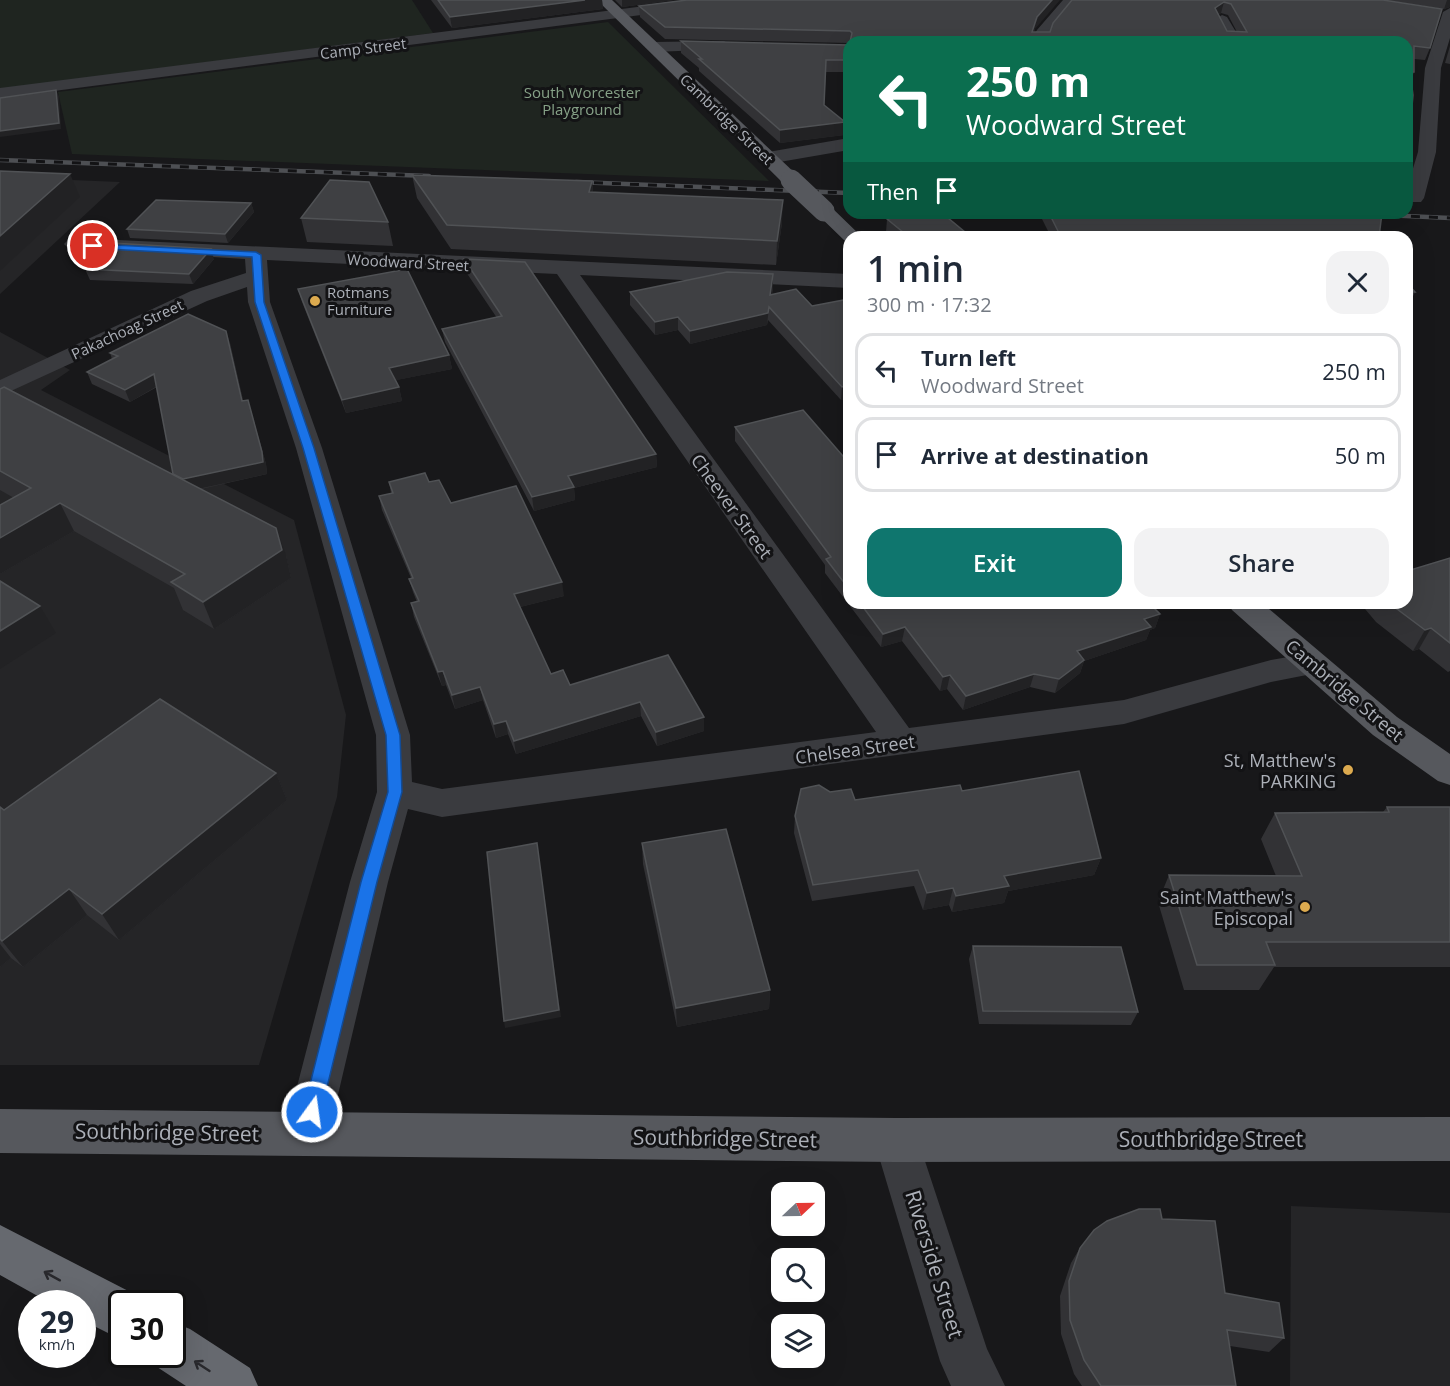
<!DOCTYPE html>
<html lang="en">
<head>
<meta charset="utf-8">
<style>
	body { margin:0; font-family:"Open Sans",sans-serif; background:#f2f2f3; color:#1f2937; height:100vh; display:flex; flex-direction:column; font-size:22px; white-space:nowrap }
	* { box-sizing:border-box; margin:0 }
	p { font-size:20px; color:#747a83 }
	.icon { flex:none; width:33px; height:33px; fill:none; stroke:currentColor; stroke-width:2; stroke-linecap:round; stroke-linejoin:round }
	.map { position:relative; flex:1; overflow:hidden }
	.panel { position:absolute; left:843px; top:231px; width:570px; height:378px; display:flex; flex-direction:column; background:#fff; border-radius:18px; box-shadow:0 6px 24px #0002 }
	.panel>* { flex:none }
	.banner { position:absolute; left:843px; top:36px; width:570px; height:183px; border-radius:18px; box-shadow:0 6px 24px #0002; background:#0b6e4f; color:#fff; overflow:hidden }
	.needle { width:39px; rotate:68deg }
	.fabs { position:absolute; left:771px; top:1182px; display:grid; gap:12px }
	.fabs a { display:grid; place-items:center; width:54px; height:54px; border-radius:12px; background:#fff; box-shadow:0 6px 24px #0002; font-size:30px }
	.speed { position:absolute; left:18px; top:1290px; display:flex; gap:12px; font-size:30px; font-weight:700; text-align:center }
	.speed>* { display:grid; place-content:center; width:78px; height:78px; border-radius:50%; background:#fff; box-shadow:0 6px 24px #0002; line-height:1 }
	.speed small { font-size:15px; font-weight:400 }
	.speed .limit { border:3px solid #111; border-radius:9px; background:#fff; color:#111 }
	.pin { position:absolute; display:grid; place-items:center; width:51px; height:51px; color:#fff; margin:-26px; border:3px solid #fff; border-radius:50%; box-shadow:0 2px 6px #0007 }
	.me { position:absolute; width:66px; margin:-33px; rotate:14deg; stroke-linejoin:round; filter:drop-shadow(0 0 4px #0008) }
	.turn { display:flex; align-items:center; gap:21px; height:126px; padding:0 24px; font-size:27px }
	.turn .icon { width:78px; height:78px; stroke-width:2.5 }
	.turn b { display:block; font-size:42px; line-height:51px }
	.then { display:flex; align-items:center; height:57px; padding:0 24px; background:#0003; gap:12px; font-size:22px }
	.round { display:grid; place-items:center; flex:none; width:63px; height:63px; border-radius:18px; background:#f2f2f3 }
	.overview { display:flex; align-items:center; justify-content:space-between; height:102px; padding:0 24px }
	h1 { font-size:36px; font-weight:600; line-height:45px }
	.action { display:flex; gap:12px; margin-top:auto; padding:12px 24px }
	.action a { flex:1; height:69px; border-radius:18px; background:#0f766e; color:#fff; font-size:24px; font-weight:600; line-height:69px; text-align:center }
	.action a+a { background:#f2f2f3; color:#1f2937 }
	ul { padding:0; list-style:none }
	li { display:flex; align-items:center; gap:18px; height:75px; margin:0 12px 9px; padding:0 12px; border:3px solid #e0e1e3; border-radius:18px }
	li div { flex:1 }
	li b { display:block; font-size:22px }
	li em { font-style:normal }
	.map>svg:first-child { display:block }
	.built { fill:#252527 }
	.green { fill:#1f2520 }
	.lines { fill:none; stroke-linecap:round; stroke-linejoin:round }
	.minor { fill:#3a3b3f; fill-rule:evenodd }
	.major { fill:#56585d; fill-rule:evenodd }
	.highway { fill:#66696f; fill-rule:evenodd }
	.rail-casing { stroke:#4d4f53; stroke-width:4.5 }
	.rail { stroke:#131315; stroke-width:3; stroke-dasharray:9; stroke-linecap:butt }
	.major-bridge { stroke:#56585d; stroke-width:21 }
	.wall { fill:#323235; fill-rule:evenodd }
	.shaded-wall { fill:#222224 }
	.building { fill:#3f4043; stroke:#505255; stroke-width:1.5; fill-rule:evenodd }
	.oneway { stroke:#28282c }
	.route { fill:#1a73e8; stroke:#114b97; stroke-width:1.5 }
	.poi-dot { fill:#dcaa4f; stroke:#131315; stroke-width:2 }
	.labels { text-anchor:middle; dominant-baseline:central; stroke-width:6; stroke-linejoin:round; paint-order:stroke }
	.far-street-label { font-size:15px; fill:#acb0b8; stroke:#131315 }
	.far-park-label { font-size:15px; fill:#86a187; stroke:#131315 }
	.far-poi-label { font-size:15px; fill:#acb0b8; stroke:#131315; text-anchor:start }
	.street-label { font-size:18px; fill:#acb0b8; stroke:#131315 }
	.poi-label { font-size:18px; fill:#acb0b8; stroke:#131315; text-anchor:end }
	.near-street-label { font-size:21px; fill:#acb0b8; stroke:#131315 }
</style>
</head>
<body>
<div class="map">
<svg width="1450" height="1386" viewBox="0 0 1450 1386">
	<rect width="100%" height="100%" fill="#18181a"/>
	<!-- built -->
	<g class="built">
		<path d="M0,177L120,182L0,294Z"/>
		<path d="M0,332L70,370L41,390L294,520L346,715L337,797L259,1065H0Z"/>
		<path d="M1291,1206L1450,1213V1386H1290Z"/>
	</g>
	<!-- green -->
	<g class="green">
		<path d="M0,0H412L433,33L0,89Z"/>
		<path d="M608,22L769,181L72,154L58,92Z"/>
	</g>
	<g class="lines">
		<!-- minor -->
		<g class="minor">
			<path d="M692,0H733L726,4L0,98V88Z"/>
			<path d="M1063,0H1078L1049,34L1047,42H1031L1037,30Z"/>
			<path d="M1450,8V38L1441,68L1436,152L1424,198L1421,202H1407V188L1418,152L1425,68L1443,12Z"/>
			<path d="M1222,15L1227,17L1242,42H1226L1214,20Z"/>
			<path d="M724,41L732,46L730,49L653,52L645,47L653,42Z"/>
			<path d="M849,138V150L768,164L759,158L768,152Z"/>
			<path d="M75,238L849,274V288L580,275L909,728L1124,700L1271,660L1311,653L1322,656L1327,664L1322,672L1271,682L1124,724L442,817L408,809L388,882L329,1133L323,1148L307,1155L291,1148L285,1133L350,882L377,792L376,735L296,448L248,302L247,287L207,301L0,396V380L191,291L246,273L245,259L68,248L64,244L68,240ZM267,260L557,274L876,732L442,789L412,782L410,735L322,448L270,302Z"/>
			<path d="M896,1118L912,1124L918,1140L987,1349L1005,1386H951L940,1361L874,1140L880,1124Z"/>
		</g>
		<!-- major -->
		<g class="major">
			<path d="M597,0H612L798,176L801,180L798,184H784Z"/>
			<path d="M824,205L831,207L862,237H849V243L845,241L814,211L817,207Z"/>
			<path d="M1228,603H1262L1397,717L1450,754V785L1438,781L1373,735L1232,610Z"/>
			<path d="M0,1109L896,1118L1450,1117V1161L896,1162L0,1153Z"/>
		</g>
		<!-- highway -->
		<g class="highway">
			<path d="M0,1225L140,1297L142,1304H122V1340L82,1320V1304H52L0,1275Z"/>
			<path d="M172,1322L190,1329L250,1368L258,1386H186L154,1365L150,1354H172Z"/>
		</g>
		<!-- rail casing -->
		<g class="rail-casing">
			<g id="rail">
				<path d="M0,160L429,176"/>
				<path d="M576,182L849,193"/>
				<path d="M1339,213L1450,218"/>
			</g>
		</g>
		<!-- rail -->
		<use href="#rail" class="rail"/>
		<!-- major-bridge -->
		<path class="major-bridge" d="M791,180L824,211"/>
	</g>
	<!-- wall -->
	<g class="wall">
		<path d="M431,0H602L603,9L452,28Z"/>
		<path d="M615,0H674L622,7Z"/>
		<path d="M1072,0H1450V7L1444,9L1391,1L1430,48L1425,60L1414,59V72L1411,80L1410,128L1407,135V42L849,43L665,39L640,17L639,6L1035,29L1034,32H1050ZM1221,13L1228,15L1237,32L1227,31L1218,15Z"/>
		<path d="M681,41L849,45V72H826L824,105L845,122L844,135L780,143L699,71V68L681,53Z"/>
		<path d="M1450,46V64L1445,63Z"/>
		<path d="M412,175L592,181L593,192L782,223L776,265L451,249L417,198Z"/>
		<path d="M251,203L254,212L228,243L130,238L127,229Z"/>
		<path d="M917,213H942L971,237H892L886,232L887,219Z"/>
		<path d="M1039,213H1382L1379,237H1051Z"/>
		<path d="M301,218L388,222L393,246L307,242Z"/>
		<path d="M214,259L193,284L90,280L85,269Z"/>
		<path d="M464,259L656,454L657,467L574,488L575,500L534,511L445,342L442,329L497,318L466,272Z"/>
		<path d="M1407,283L1415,292L1408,307H1407Z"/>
		<path d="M773,287L772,295L796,289L849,398L841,400L768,320L767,325L690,344L678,330L655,335L630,305V292Z"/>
		<path d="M298,289L449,355L452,369L396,380L399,387L402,401L346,413L302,302Z"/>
		<path d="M230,343L243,400H248L251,411L266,464L267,474L201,489L286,555L291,578L214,629L183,610L174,588L74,531L0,574V505L14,498L0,490V389L173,474L157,387L130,402L92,384L87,372L112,359L110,353Z"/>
		<path d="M735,427L849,463V603H1149L1160,614L1155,628L1150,630L1146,640L1084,661L1080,673L1055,693L1030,687L963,710L947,689L940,691L902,641L881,647L825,573V565L735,441Z"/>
		<path d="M389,482H429L451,503L564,596L520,607L551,674L570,685L668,655L704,731L657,746L641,716L516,754L508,734L496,738L483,700L455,709L446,685L442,686L414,617L411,603L417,602L413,592L409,579L411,578L382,510L379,496L391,493Z"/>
		<path d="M1450,558V671L1448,672L1419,649L1413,651L1376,622L1360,603H1407Z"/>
		<path d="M276,773L287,800L119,940L87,915L23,967L11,958L0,967V807L4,810Z"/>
		<path d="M962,791L1101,858L1094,875L1008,891L1004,903L952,912L949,905L923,910L914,886L812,901L794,833L795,816L830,792L855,800Z"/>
		<path d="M1387,807H1450V967H1274L1259,990H1184L1158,902L1169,875L1276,876L1261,839L1275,813L1383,812Z"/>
		<path d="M642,843L770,990L769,1009L677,1027L643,864Z"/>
		<path d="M973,946L1138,1012L1131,1025L979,1024L969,959Z"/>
		<path d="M1162,1219L1225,1293L1284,1338L1269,1352L1230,1346L1236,1386H1082L1074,1374L1061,1334L1060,1296L1071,1263L1080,1248Z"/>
	</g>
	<!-- shaded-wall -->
	<g class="shaded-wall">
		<path d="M585,0H602L603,9L452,28L450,17Z"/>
		<path d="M622,0H674L622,7Z"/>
		<path d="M1052,0H1060L1035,29L1030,42L1032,32L1037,17Z"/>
		<path d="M1447,0H1450V7L1444,9Z"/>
		<path d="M1224,2L1221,13L1212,19L1215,8Z"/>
		<path d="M56,90L59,96L61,129L0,137V131Z"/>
		<path d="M845,122L844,135L780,143V130Z"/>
		<path d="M70,174L80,197L0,271V236Z"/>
		<path d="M592,181L594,205L589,192Z"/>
		<path d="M783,200L782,223L776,265L777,241Z"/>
		<path d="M251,203L254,212L228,243L225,234Z"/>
		<path d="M211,249L214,259L193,284L189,274Z"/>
		<path d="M773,274V287L770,308V295Z"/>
		<path d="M769,307L767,325L690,344V331Z"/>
		<path d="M678,317V330L655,335V322Z"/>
		<path d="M226,331L230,343L246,413L242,401Z"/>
		<path d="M449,355L452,369L392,381L389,368Z"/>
		<path d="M154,374L159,385L130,402L125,390Z"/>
		<path d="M849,385V398L841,400L842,387Z"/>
		<path d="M399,387L402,401L346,413L342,400Z"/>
		<path d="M248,400L266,464L267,474L179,493L175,481Z"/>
		<path d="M656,454L657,467L574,488L575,500L534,511L532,497L568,476Z"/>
		<path d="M60,503L74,531L0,574V538Z"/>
		<path d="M276,528L286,555L291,578L214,629L203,602Z"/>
		<path d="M562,582L564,596L516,608L514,594Z"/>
		<path d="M40,606L56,633L0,669V631Z"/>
		<path d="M1160,614L1155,628L1150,630L1146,640L1084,661L1080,673L1055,693L1059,679L1077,651L1144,619Z"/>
		<path d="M905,627L902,641L881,647L883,634Z"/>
		<path d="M1431,628L1419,649L1413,651L1425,630Z"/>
		<path d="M443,671L446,685L442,686L438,672Z"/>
		<path d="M1034,674L1030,687L963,710L966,696Z"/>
		<path d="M950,675L947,689L940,691L943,677Z"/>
		<path d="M480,687L483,700L455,709L452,695Z"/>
		<path d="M640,702L641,716L516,754L514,741Z"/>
		<path d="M704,717V731L657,746L656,732Z"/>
		<path d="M506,721L508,734L496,738L494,724Z"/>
		<path d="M276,773L287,800L119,940L102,914Z"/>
		<path d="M538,850L561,1017L505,1028L504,1021Z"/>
		<path d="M1101,858L1094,875L1008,891L1004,903L952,912L956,896L1004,876Z"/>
		<path d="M953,888L949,905L923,910L927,893Z"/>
		<path d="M69,889L87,915L23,967L2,941Z"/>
		<path d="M0,944L11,958L0,967Z"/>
		<path d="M770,990L769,1009L677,1027L676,1008Z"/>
	</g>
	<!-- building -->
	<g class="building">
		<path d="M438,0H585L450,17Z"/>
		<path d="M687,0H1052L1037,17L1032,32H1050L1053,23L1072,0H1383L1442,9L1430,48L1414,46V72H1410L1413,95L1410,128L1407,127V42H850L852,33L850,31L665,27L639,6ZM1224,2L1231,4L1247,32L1227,31L1215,8Z"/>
		<path d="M681,41L849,45V60H826L824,105L845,122L780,130L699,59H702Z"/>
		<path d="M56,90L59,123L0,131V98Z"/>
		<path d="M0,171L70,174L0,236Z"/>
		<path d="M412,175L592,181L589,192L783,200L777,241L447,225Z"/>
		<path d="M330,180L369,182L388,222L301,218Z"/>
		<path d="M156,200L251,203L225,234L127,229Z"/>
		<path d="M918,213H942L971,237H909L887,219Z"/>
		<path d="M1049,213H1382L1379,237H1061Z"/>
		<path d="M112,243L211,249L189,274L85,269Z"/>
		<path d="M464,259L525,262L656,454L568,476L574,487L532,497L442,329L502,316Z"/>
		<path d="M407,269L449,355L389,368L399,387L342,400L298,289Z"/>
		<path d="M727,272L773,274L770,295L796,289L812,306L849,299V385L842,387L769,307L768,313L690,331L678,317L655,322L630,292Z"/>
		<path d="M1407,283L1415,292H1407Z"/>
		<path d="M188,314L226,331L242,401L248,400L262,452L263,462L183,479L173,474L154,374L125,390L87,372L118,356L110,353Z"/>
		<path d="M4,387L276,528L282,550L203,602L171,582L185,574L60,503L0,538V505L31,488L0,471V389Z"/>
		<path d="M803,410L849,463V589L826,559L831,557L735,427Z"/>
		<path d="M425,473L429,482L439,480L451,503L516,486L562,582L514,594L551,674L563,670L570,685L668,655L704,717L656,732L640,702L514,741L506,721L494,724L480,687L452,695L443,671L438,672L411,603L419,601L409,579L413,578L379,496L393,493L389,482Z"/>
		<path d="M1450,558V643L1431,628L1425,630L1389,603H1407V571Z"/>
		<path d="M0,581L40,606L0,631Z"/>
		<path d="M860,603H1149L1160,614L1144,619L1151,627L1077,651L1084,660L1059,679L1034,674L966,696L950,675L943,677L905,627L883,634Z"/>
		<path d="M160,699L276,773L102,914L69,889L2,941L0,939V807L4,810Z"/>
		<path d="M1079,771L1101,858L1004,876L1009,886L956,896L953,888L927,893L918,870L813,885L795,816L801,789L819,785L830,792L851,789L855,800L960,785L962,791Z"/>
		<path d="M1387,807H1450V942H1266L1275,965H1197L1169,875L1302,876L1275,813L1389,812Z"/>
		<path d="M726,829L770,990L676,1008L642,843Z"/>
		<path d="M537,843L559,1010L504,1021L487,852Z"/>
		<path d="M973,946L1121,947L1138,1012L983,1011Z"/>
		<path d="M1139,1209H1160L1162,1219L1215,1221L1225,1293L1279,1303L1284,1338L1227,1330L1236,1386H1101L1084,1360L1070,1320L1069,1281L1080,1248L1094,1230L1107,1221Z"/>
	</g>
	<!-- one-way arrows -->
	<defs><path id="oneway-shaft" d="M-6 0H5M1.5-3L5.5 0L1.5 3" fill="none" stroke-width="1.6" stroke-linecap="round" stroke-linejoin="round" transform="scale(1.5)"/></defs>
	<g class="oneway">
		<use href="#oneway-shaft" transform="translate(52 1276) rotate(-151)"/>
		<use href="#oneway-shaft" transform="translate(202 1366) rotate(-147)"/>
	</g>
	<!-- route -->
	<path class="route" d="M93,244L256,252L261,255L264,302L314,448L400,735L402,792L377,882L321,1112L319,1118L312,1121L306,1118L303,1112L361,882L388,792L386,735L303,448L255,302L252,257L89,248L88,246Z"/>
	<!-- markers -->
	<g class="poi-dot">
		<circle cx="315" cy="301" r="6"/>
		<circle cx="1348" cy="770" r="6"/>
		<circle cx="1305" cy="907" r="6"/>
	</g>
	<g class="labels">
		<!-- far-street labels -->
		<g class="far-street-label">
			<text transform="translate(363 48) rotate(-7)">Camp Street</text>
			<text transform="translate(727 119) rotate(44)">Cambridge Street</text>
			<text transform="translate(408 262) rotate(3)">Woodward Street</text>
			<text transform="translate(127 329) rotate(-25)">Pakachoag Street</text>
		</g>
		<!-- far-park labels -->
		<g class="far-park-label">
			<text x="582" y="92">South Worcester<tspan x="582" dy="17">Playground</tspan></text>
		</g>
		<!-- far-poi labels -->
		<g class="far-poi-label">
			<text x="327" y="292">Rotmans<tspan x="327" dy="17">Furniture</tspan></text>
		</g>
		<!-- street labels -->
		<g class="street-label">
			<text transform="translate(732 506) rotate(54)">Cheever Street</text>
			<text transform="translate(1345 690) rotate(40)">Cambridge Street</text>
			<text transform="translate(855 749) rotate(-8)">Chelsea Street</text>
		</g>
		<!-- poi labels -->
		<g class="poi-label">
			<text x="1336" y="760">St, Matthew's<tspan x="1336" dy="21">PARKING</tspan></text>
			<text x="1293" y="897">Saint Matthew's<tspan x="1293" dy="21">Episcopal</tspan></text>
		</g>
		<!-- near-street labels -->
		<g class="near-street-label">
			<text transform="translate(167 1132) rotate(1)">Southbridge Street</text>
			<text transform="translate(725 1138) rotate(1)">Southbridge Street</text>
			<text x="1211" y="1139">Southbridge Street</text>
			<text transform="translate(935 1264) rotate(73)">Riverside Street</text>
		</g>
	</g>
</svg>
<div class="fabs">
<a><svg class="needle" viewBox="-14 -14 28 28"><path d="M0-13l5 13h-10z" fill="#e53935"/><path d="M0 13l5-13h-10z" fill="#747a83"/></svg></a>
<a><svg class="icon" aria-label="search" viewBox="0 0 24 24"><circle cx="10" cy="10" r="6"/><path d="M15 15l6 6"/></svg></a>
<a><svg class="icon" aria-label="layers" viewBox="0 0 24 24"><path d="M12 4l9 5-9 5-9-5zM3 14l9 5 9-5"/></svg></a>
</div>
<div class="speed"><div>29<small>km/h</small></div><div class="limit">30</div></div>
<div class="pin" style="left:93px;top:246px;background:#d93025"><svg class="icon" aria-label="arrive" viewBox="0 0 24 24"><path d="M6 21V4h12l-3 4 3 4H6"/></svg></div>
<svg class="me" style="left:312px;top:1112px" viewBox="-20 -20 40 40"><circle r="17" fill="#1a73e8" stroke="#fff" stroke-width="3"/><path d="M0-11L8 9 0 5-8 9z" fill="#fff"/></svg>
<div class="banner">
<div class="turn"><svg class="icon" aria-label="left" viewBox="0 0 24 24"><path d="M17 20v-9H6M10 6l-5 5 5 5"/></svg><div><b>250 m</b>Woodward Street</div></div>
<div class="then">Then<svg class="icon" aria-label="arrive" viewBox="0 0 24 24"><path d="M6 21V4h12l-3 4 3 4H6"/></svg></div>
</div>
<section class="panel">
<div class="overview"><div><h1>1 min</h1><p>300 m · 17:32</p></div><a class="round"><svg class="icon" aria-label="close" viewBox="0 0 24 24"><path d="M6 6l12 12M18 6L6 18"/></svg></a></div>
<ul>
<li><svg class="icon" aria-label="left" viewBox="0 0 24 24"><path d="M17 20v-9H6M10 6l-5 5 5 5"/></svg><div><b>Turn left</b><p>Woodward Street</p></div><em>250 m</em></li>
<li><svg class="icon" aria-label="arrive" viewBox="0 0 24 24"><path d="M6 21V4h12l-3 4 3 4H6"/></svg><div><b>Arrive at destination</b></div><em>50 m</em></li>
</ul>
<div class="action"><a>Exit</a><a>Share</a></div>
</section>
</div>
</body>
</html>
